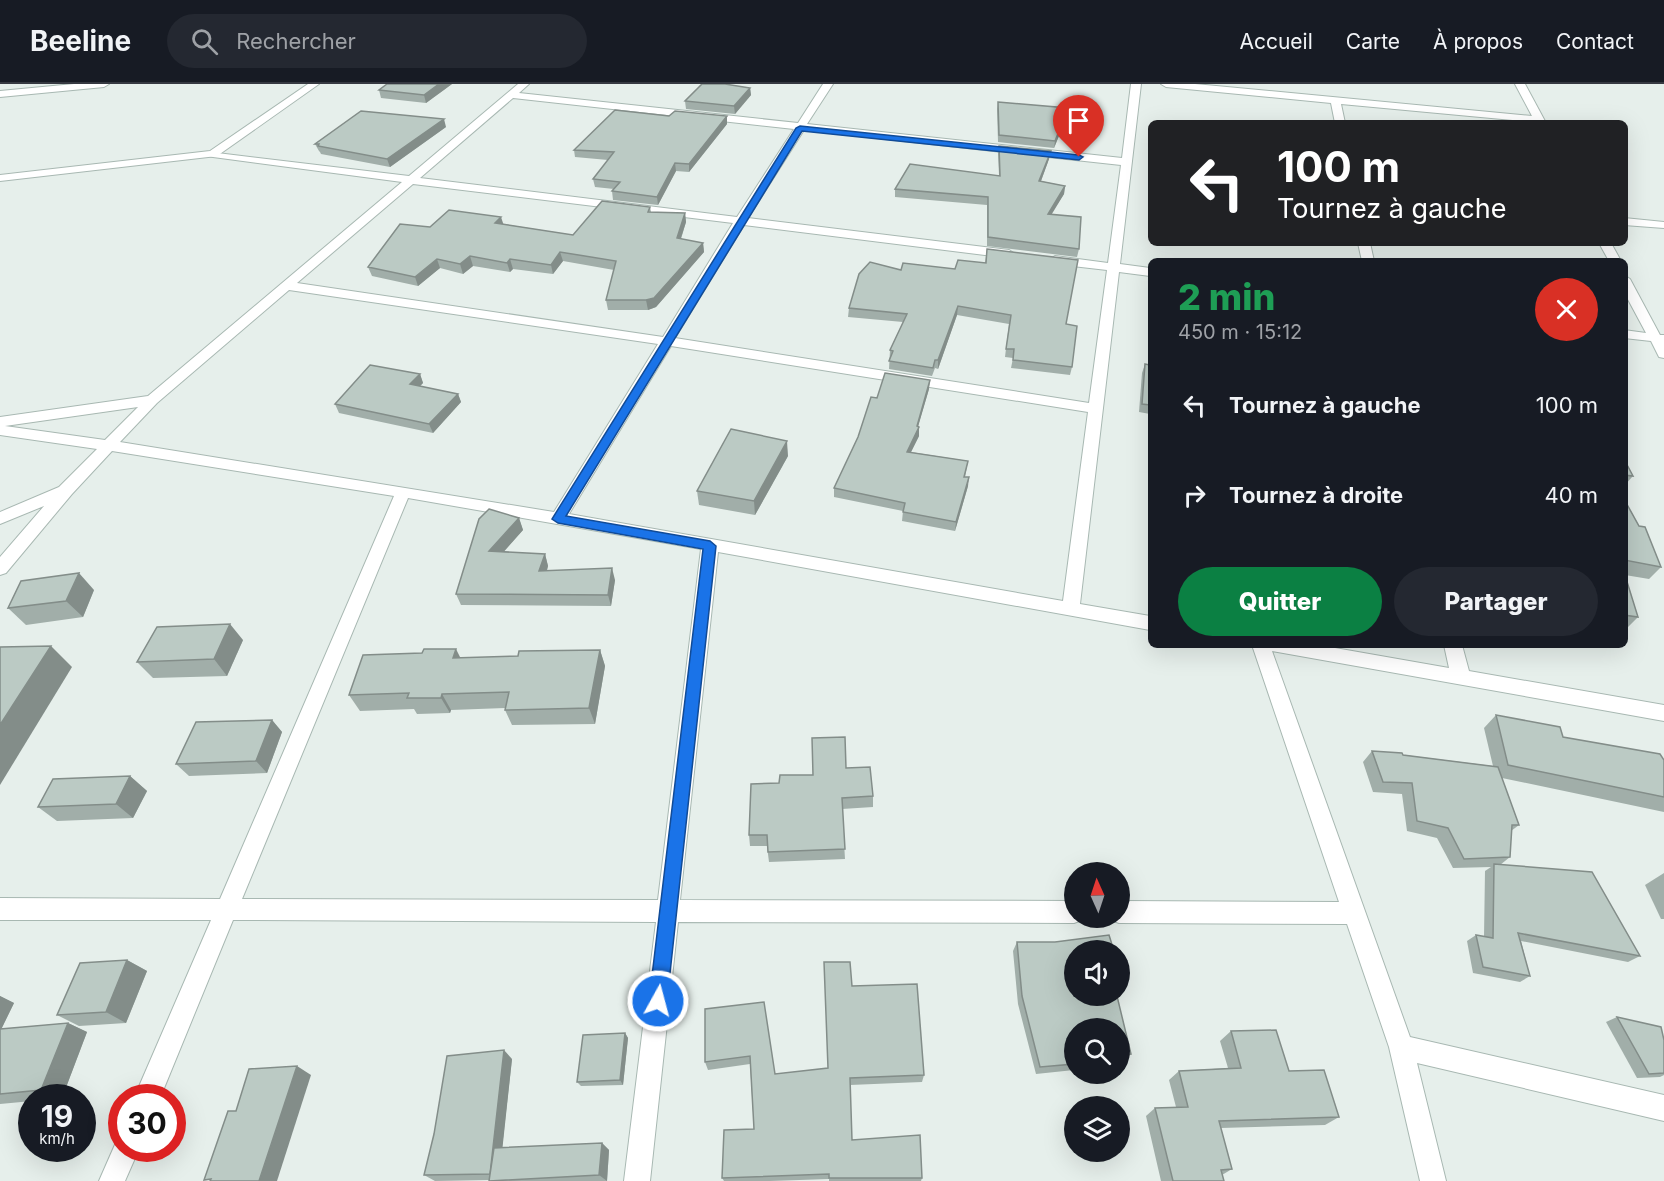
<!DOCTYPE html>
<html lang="fr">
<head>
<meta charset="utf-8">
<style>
	body { margin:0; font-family:Inter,sans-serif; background:#242831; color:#f1f3f6; height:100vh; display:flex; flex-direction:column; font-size:22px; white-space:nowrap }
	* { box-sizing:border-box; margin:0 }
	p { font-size:20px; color:#9ea1a6 }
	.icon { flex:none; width:33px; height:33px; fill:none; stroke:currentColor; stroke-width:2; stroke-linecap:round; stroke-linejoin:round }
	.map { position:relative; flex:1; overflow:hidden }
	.side { position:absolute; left:1148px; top:174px; width:480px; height:390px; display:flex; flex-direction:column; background:#171b24; border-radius:9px; box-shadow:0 6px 24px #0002 }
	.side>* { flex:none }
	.top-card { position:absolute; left:1148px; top:36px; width:480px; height:126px; border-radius:9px; box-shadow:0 6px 24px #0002; background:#202124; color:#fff; overflow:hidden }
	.needle { width:39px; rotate:357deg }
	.fabs { position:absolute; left:1064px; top:778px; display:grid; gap:12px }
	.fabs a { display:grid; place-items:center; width:66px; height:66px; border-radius:50%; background:#171b24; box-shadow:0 6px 24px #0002; font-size:30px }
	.speed { position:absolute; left:18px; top:1000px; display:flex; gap:12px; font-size:30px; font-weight:700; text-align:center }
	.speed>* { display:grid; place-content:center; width:78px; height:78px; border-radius:50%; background:#171b24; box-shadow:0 6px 24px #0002; line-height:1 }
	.speed small { font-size:15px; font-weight:400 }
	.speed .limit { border:9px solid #d22; background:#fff; color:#111 }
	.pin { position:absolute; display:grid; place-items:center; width:51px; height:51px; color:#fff; margin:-62px -26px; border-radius:50% 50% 50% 0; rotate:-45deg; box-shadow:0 0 6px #0007 }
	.pin .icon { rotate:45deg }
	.me { position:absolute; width:66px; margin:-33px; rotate:7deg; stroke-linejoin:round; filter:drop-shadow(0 0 4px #0008) }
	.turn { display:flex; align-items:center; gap:21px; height:126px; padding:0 30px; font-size:27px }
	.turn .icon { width:78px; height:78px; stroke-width:2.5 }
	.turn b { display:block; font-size:42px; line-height:51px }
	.round { display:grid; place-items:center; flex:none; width:63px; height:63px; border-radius:32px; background:#242831 }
	.headline { display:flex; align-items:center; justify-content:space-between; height:102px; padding:0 30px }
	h1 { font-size:36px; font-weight:800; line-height:45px; color:#1e9e55 }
	.action { display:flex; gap:12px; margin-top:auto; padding:12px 30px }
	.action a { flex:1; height:69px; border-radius:36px; background:#0b8043; color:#fff; font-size:24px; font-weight:800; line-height:69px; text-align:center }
	.action a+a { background:#242831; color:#f1f3f6 }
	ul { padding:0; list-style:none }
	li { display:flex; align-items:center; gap:18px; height:90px; padding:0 30px }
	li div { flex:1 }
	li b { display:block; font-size:22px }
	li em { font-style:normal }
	header { display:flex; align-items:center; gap:36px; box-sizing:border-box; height:84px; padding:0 30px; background:#171b24; border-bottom:2px solid #363941 }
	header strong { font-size:28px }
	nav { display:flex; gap:33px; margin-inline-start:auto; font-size:21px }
	.search { width:420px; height:54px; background:#242831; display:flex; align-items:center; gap:15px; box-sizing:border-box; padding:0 21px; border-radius:33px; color:#9ea1a6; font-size:22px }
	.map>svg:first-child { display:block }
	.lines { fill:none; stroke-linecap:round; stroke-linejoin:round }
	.minor-casing { stroke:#a8b8b2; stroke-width:2 }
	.tertiary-casing { stroke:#a8b8b2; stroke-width:2 }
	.minor { fill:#fff; fill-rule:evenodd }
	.tertiary { fill:#fff; fill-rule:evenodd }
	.wall { fill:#a1aea9 }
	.shaded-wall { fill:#838d89 }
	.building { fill:#bbcac4; stroke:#838d89; stroke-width:1.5 }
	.route { fill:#1a73e8; stroke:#114b97; stroke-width:1.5 }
</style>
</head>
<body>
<header>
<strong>Beeline</strong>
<div class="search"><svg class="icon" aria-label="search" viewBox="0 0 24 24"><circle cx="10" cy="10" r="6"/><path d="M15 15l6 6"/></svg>Rechercher</div>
<nav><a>Accueil</a><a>Carte</a><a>À propos</a><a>Contact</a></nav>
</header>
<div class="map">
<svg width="1664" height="1097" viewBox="0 0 1664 1097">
	<rect width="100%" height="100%" fill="#e6efeb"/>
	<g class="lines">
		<!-- minor casing -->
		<g class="minor-casing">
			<g id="minor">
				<path d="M74,0H109L104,3L0,13V7Z"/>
				<path d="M518,0H529L519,9L798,39L823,0H833L807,40L1122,74L1131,0H1141L1120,180L1150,184V192L1119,188L1080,520L1150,532V546L718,468L680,816L1074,817V834L1082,836L1074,839L678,838L650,1097H624L656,838L233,836L160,1014H134L211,836H0V814L220,815L394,412L112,367L72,410L6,489L0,491V473L44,422L0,440V428L59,403L97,365L0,351V333L148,312L402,98L213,73L209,72V68L409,92ZM513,14L794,45L737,133L420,94ZM804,46L1121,81L1108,179L1055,172L1049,176L1055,180L1107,186L1089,319L675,254L744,141L1009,174L1015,170L1009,166L748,134ZM413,100L733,139L663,253L297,199ZM289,206L658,260L554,428L120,358L157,319ZM671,262L1088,328L1063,517L569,430ZM138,323L105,356L5,342ZM408,414L701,465L658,816L242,815Z"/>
				<path d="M1161,0H1195L1532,32L1515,0H1525L1546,39L1341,20L1345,39H1335L1331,19L1166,3Z"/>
				<path d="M1624,134L1664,138V144L1624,141Z"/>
				<path d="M1358,159H1370L1374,177H1362Z"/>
				<path d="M1599,159H1611L1621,177H1609Z"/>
				<path d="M1624,191L1630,195L1660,251H1664V274L1659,273L1651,257L1624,254V246L1646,249L1624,208Z"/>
				<path d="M1252,561H1318L1449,584L1444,561H1462L1469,587L1664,621V637L1272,567L1410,953L1664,1011V1037L1417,979L1446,1097H1420L1389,963L1347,840L1119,839L1111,836L1119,834V817L1339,818Z"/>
				<path d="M122,1054V1065H139L125,1097H99L117,1056Z"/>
			</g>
		</g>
		<!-- tertiary casing -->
		<g class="tertiary-casing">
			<path id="tertiary" d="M308,0H319L217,72L0,97V91L210,67Z"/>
		</g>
		<!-- minor -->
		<use href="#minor" class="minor"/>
		<!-- tertiary -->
		<use href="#tertiary" class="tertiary"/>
	</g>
	<!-- wall -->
	<g class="wall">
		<path d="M452,0L426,19L381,14L379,6Z"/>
		<path d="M750,4L751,11L735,30L686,25L685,17Z"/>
		<path d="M998,18L1068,24L1067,32L1054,64L998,58L997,25Z"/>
		<path d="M727,40L689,88L676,87L658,121L613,116L612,107L614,105L595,103L593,95L608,76L575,73L574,66Z"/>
		<path d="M446,43L390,83L321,70L320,68L319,67L315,60Z"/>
		<path d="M999,62L1049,75L1041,97L1065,102L1064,110L1051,130L1079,165L1077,173L987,162V121L895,113V105L999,91L998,70Z"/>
		<path d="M650,123L651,128L685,129L686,138L681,155L703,159L704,168L656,223L648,226H608L606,216L614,186L563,177L553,190L513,185L510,188L473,182L463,190L440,184L418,202L372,192L368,183L430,143L503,140L573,151Z"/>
		<path d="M987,165L1066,240L1072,283L1070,291L1011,284L1013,274L1005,273L1009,240L957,231L938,285L935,284L932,292L889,285L890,266L903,238L848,233L849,224L901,186L955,185L985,179Z"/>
		<path d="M1145,280L1150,281V330L1139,328L1142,289Z"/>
		<path d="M420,290L423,299L420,302L458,310L461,318L433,349L339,329L335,320Z"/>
		<path d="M929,305L918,343H919V352L911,368L968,377L965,393L968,402L955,447L902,437L903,427L834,413V404L877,314Z"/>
		<path d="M788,372L755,431L699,421L697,407Z"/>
		<path d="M1624,375L1633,392L1624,402Z"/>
		<path d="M1624,415L1661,483L1649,495L1625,491L1638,533L1626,545H1624Z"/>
		<path d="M519,434L523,446L503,468L545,470L548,482L547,487L615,496L611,522L461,521L456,510Z"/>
		<path d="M94,506L83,533L26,541L8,524Z"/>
		<path d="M243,556L227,592L153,594L137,578Z"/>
		<path d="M600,566L605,582L595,640L512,641L505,626V624L451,626L450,629L417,630L414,625L360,627L349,611L461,574L518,572Z"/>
		<path d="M1496,631L1563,653L1664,676V728L1502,694L1519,741L1511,747L1510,773L1500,781L1640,872L1628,878L1521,857L1530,892L1520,898L1473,889L1467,857L1476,851L1484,853L1485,787L1491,783L1453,784L1437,754L1407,747L1402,710L1373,708L1363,678L1372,667L1493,682L1484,644Z"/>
		<path d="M272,636L282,648L267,689L189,692L176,680Z"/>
		<path d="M846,684L873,712V723L842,725L845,775L769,778L767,762H750L749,751L779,699Z"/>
		<path d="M130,692L147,707L133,734L57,737L38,723Z"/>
		<path d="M1664,789V835H1661L1645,801Z"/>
		<path d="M1109,851L1114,867H1074V912H1117L1131,970L1124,977L1119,978V945H1074V986L1036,990L1018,920L1013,867L1017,858H1055Z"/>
		<path d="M127,876L147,887L126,939L79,942L57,931Z"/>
		<path d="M852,902L924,991L922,998L850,1001L852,1056L922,1094L921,1097H829V1095L770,1097H724L722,1094L754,1045L750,980L708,986L705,978V925L775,990L828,984Z"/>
		<path d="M0,912L14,919L1,945L68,939L87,948L62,1014H32V1017L0,1020Z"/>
		<path d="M1617,933L1664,956V991L1660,993L1637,994L1606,938Z"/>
		<path d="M1231,947L1289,987L1339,1033L1325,1041L1221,1044L1232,1085L1222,1091L1224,1097H1161L1146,1032L1155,1024L1176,1023L1169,996L1179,987L1228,984L1220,957Z"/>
		<path d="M625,949L628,954L623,1001L581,1002L577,998Z"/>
		<path d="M512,975L502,1064L602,1059L609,1066L607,1097H489V1096L435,1097L424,1091Z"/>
	</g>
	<!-- shaded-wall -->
	<g class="shaded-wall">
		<path d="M439,0H452L426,19L424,11Z"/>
		<path d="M750,4L751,11L735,30L734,22Z"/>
		<path d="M1068,24L1067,32L1054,64L1055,57Z"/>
		<path d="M727,32V40L689,88V80Z"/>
		<path d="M444,35L446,43L390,83L387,75Z"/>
		<path d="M1051,67L1049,75L1038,105L1039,97Z"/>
		<path d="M675,79L676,87L658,121L657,113Z"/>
		<path d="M1065,102L1064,110L1047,138L1048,130Z"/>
		<path d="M685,129L686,138L678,163L677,154Z"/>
		<path d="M501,133L504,142L495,139Z"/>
		<path d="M703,159L704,168L656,223L648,226L646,216Z"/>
		<path d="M560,168L563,177L553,190L551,181Z"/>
		<path d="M470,172L473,182L463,190L460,180Z"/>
		<path d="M437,175L440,184L418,202L415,193Z"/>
		<path d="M510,175L513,185L510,188L507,179Z"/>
		<path d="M958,222L957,231L938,285V276Z"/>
		<path d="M420,290L423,299L413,309L410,300Z"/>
		<path d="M930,296L929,305L916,349L919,343V352L907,376V368L917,342Z"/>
		<path d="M458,310L461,318L433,349L429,340Z"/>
		<path d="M787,357L788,372L755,431L754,417Z"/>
		<path d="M969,393L968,402L955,447L956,438Z"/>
		<path d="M519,434L523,446L494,479L489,467Z"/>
		<path d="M545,470L548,482L543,498L539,487Z"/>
		<path d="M612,484L615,496L611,522L608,511Z"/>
		<path d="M79,489L94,506L83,533L66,517Z"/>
		<path d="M230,540L243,556L227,592L214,575Z"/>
		<path d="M51,562L72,583L0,701V641Z"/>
		<path d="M456,565L464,581L453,574Z"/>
		<path d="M600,566L605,582L595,640L589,624Z"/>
		<path d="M442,610L451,626L450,629L441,614Z"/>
		<path d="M272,636L282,648L267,689L256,677Z"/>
		<path d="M130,692L147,707L133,734L116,720Z"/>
		<path d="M127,876L147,887L126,939L106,928Z"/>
		<path d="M0,912L14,919L0,948Z"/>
		<path d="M68,939L87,948L62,1014L41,1006Z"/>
		<path d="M625,949L628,954L623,1001L620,996Z"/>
		<path d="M504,966L512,975L499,1096L490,1090Z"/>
		<path d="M297,982L311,991L277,1097H259Z"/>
		<path d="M602,1059L609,1066L607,1097L599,1091Z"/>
	</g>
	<!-- building -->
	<g class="building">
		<path d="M387,0H439L424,11L379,6Z"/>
		<path d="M702,0H725L750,4L734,22L685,17Z"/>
		<path d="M998,18L1068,24L1055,57L999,51Z"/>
		<path d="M615,26L669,32L675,27L727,32L689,80L675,79L657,113L612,107L620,98L593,95L614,68L574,66Z"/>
		<path d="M361,27L444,35L387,75L318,62L319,60H315Z"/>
		<path d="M999,62L1051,67L1039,97L1065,102L1048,130L1081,133L1079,165L988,153V113L895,105L910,80L1000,92Z"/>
		<path d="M602,117L650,123L648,128L685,129L677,154L703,159L654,214L646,216H606L616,177L560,168L551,181L510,175L507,179L470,172L460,180L437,175L415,193L368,183L400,140L430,143L449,126L501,133L495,139L573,151Z"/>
		<path d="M987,165L1078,176L1066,240L1077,242L1072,283L1013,276L1014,265H1006L1011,231L958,222L938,276H935L933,284L889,277L893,267L890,266L907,230L849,224L859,190L870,178L901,186L903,179L955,185L958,176L986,179Z"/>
		<path d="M1145,280L1150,281V321L1142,320Z"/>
		<path d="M370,281L420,290L410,300L458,310L429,340L335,320Z"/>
		<path d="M885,289L930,296L917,342L919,343L907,368L968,377L964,393H969L956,438L903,428L905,419L834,404L858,353L871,313L877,314Z"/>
		<path d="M731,345L787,357L754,417L697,407Z"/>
		<path d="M1624,375L1633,392L1624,391Z"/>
		<path d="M1624,415L1639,442L1645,443L1661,483L1624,476Z"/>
		<path d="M489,425L519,434L489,467L545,470L539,487L612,484L608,511L456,510L479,435Z"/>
		<path d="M1624,488L1638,533L1624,531Z"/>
		<path d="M79,489L66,517L8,524L21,497Z"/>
		<path d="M230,540L214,575L137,578L157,543Z"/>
		<path d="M51,562L0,641V563Z"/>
		<path d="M424,565H456L453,574L518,572L519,567L600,566L589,624L505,626L509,608L442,610L441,614H407L409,609L349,611L363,571L422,569Z"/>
		<path d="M1496,631L1560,643L1563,653L1660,670L1664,676V713L1508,681Z"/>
		<path d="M272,636L256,677L176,680L196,638Z"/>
		<path d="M845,653L846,684L870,683L873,712L842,714L845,765L768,768L767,751H749L751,700L779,699L780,691H813L812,654Z"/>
		<path d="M1372,667L1402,669L1403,671L1498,683L1519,741H1512L1510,773L1464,775L1448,744L1417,737L1412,699L1383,698Z"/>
		<path d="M130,692L116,720L38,723L53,695Z"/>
		<path d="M1494,780L1592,788L1640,872L1518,849L1530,892L1483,883L1476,851L1493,854Z"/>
		<path d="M1109,851L1114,867H1074V912H1117L1131,970L1119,971V945H1074V980L1040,983L1022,912L1017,858H1055Z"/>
		<path d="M127,876L106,928L57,931L80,879Z"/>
		<path d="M824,878H850L852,902L917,900L924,991L850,994L852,1056L920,1051L922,1094H829V1090L722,1094L724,1046L754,1045L750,972L705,978V925L764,918L775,990L828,984Z"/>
		<path d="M1617,933L1661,943L1664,956V989L1649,990Z"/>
		<path d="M68,939L41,1006L0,1010V945Z"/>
		<path d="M1276,946L1289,987L1324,986L1339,1033L1219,1037L1232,1085L1221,1086L1224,1097H1173L1155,1024L1188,1023L1179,987L1241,984L1231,947Z"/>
		<path d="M625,949L620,996L577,998L583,951Z"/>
		<path d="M504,966L490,1090L424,1091L434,1050L447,972Z"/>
		<path d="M297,982L259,1097H210L211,1095L204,1096L228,1027H236L249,985Z"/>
		<path d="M602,1059L599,1091L489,1097L494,1064Z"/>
	</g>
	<!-- route -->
	<path class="route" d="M800,42L1079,71L1083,73L1079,76L802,47L566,432L710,457L716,462L667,917L664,923L658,926L652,923L649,917L703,465L558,439L552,435L796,44Z"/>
</svg>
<div class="fabs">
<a><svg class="needle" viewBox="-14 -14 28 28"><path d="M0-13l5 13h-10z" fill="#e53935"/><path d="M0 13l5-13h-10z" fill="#9ea1a6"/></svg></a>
<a><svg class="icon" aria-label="sound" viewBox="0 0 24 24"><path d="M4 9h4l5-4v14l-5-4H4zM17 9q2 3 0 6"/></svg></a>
<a><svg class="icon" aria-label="search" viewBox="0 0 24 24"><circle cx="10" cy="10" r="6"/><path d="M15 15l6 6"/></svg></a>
<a><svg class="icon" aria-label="layers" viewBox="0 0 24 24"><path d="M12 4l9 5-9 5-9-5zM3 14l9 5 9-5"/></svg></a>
</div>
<div class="speed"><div>19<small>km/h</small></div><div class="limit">30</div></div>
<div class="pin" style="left:1079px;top:73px;background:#d93025"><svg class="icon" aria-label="arrive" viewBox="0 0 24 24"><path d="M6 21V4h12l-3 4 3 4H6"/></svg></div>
<svg class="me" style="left:658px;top:917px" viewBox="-20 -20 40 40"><circle r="17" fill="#1a73e8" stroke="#fff" stroke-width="3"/><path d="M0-11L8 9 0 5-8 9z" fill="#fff"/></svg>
<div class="top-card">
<div class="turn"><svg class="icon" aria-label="left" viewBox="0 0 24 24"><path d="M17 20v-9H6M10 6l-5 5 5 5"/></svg><div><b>100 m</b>Tournez à gauche</div></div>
</div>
<section class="side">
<div class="headline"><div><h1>2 min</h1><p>450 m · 15:12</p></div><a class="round" style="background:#d93025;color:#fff"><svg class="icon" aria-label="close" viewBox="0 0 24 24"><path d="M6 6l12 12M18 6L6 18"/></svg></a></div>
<ul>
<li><svg class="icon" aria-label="left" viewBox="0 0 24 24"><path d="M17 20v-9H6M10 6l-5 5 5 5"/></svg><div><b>Tournez à gauche</b></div><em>100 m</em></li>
<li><svg class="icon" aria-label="right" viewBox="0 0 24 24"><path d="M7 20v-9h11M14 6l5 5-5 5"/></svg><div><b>Tournez à droite</b></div><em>40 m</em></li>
</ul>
<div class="action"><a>Quitter</a><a>Partager</a></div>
</section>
</div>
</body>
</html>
